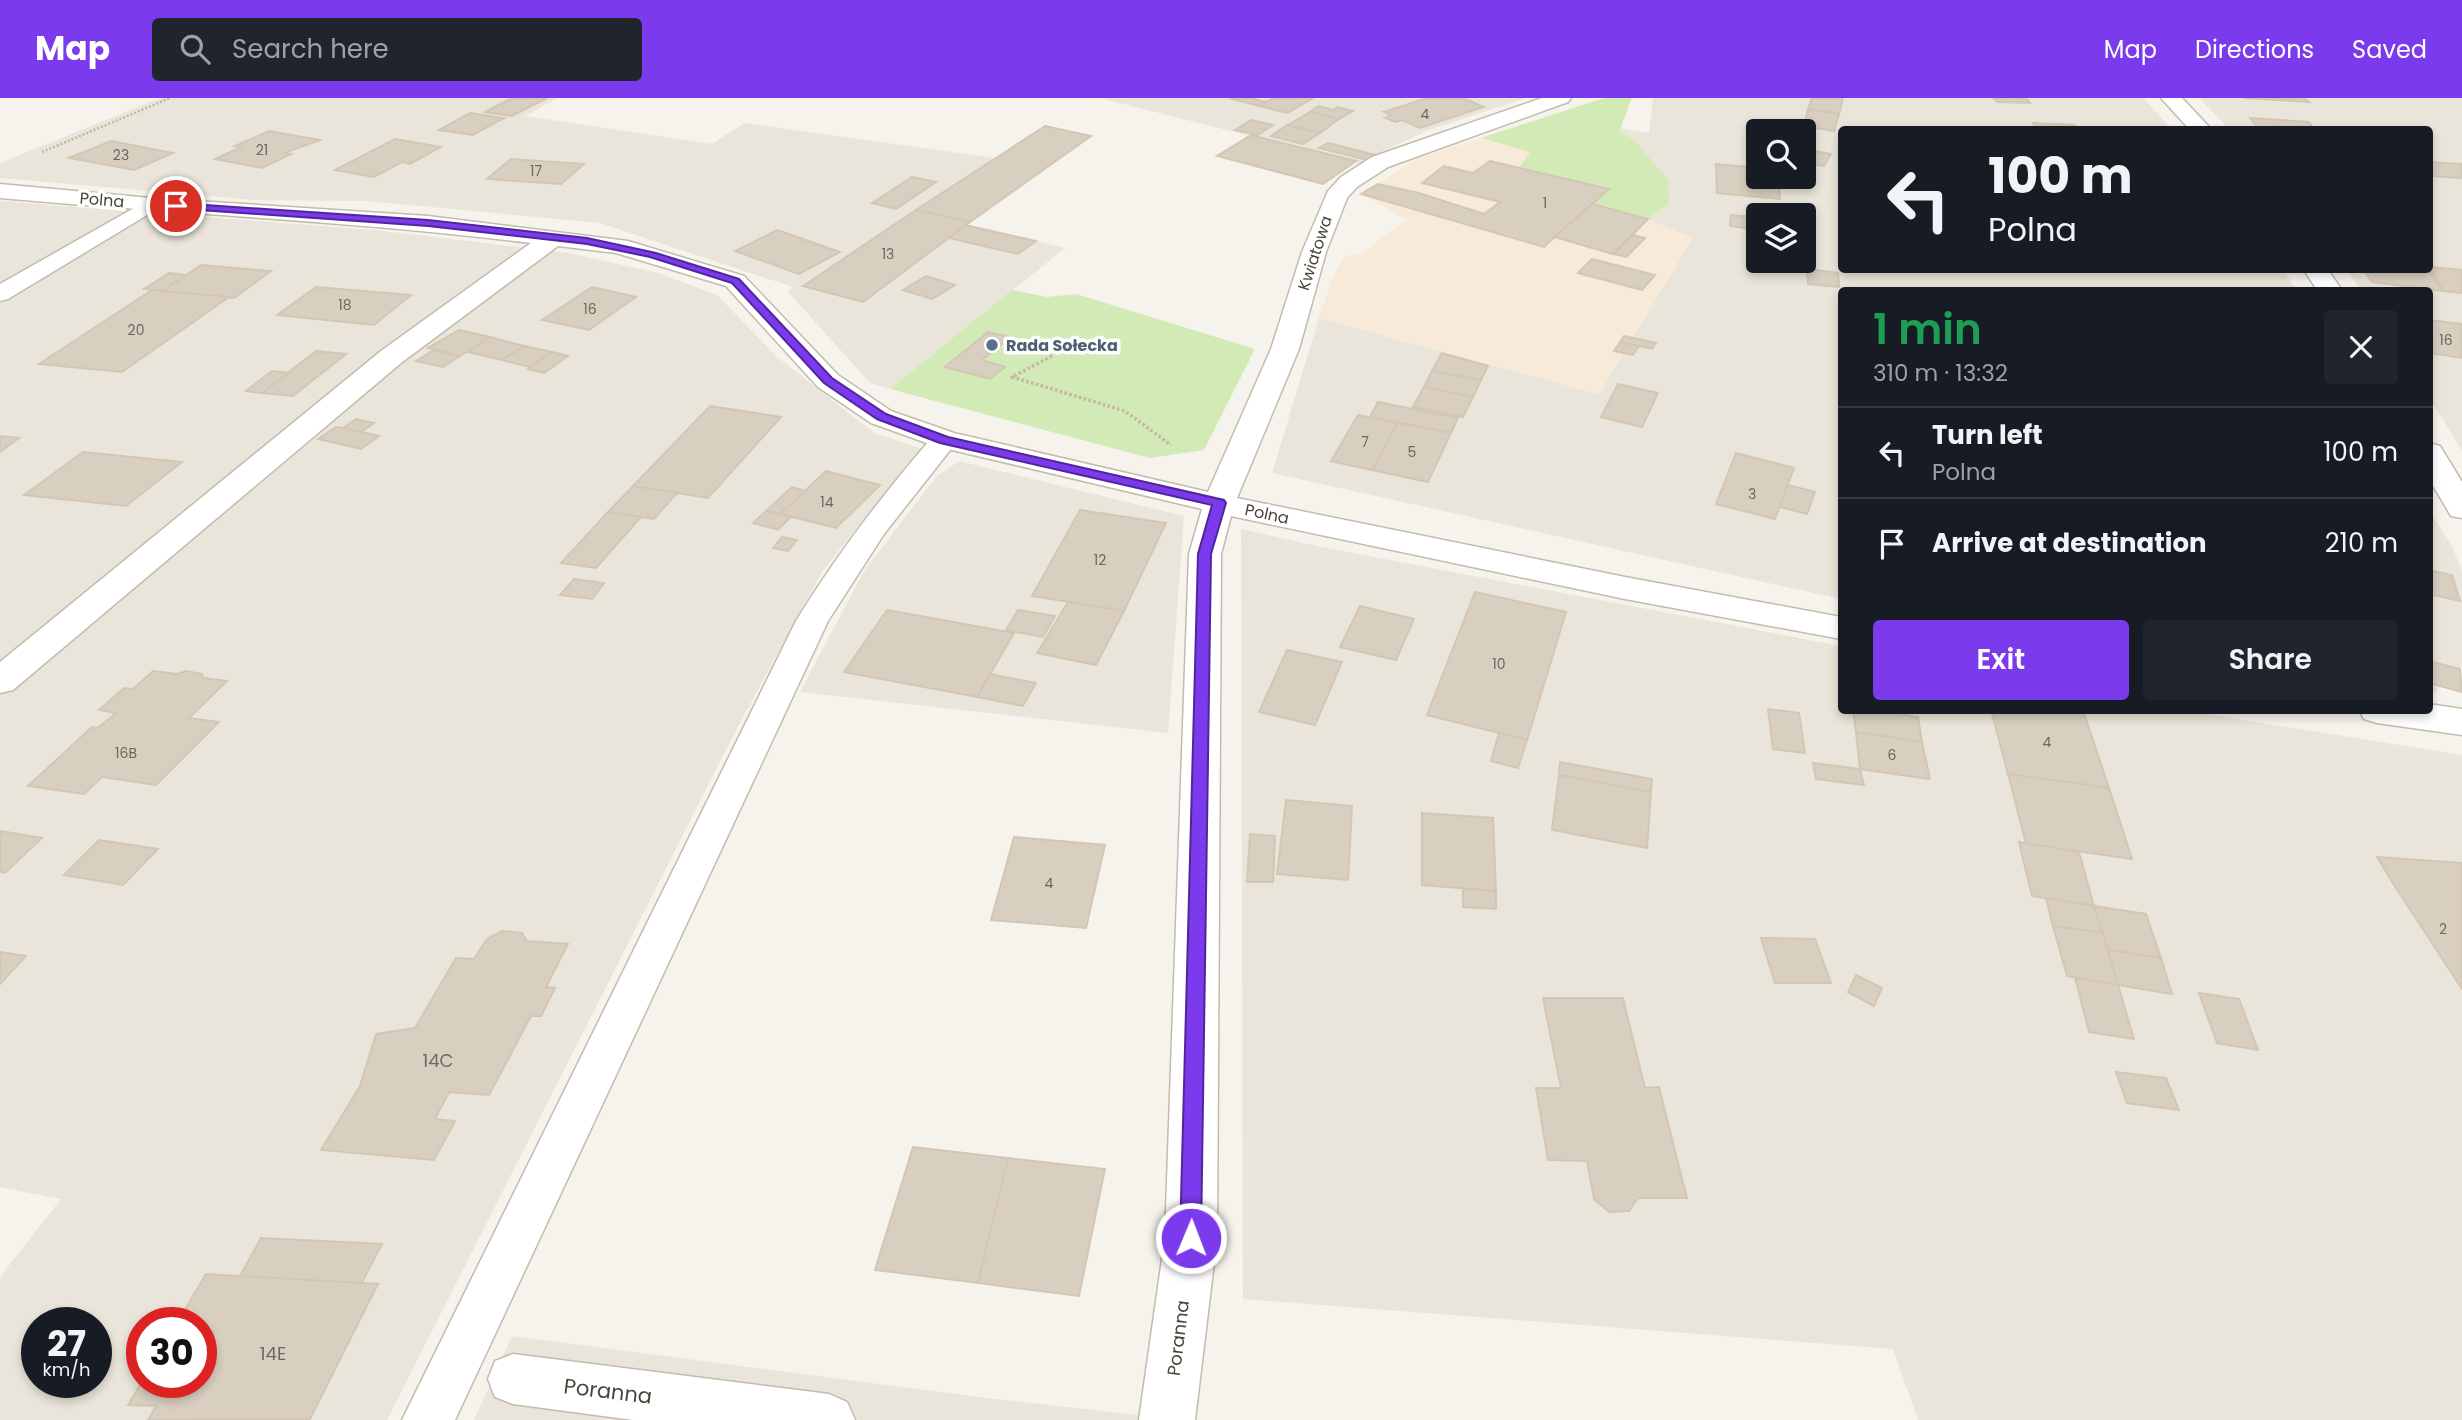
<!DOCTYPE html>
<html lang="en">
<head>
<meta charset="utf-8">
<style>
	body { margin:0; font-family:Poppins,sans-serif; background:#20242c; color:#f1f3f6; height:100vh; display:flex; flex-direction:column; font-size:26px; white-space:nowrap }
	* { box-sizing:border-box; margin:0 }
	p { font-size:23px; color:#9ea1a6 }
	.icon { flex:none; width:38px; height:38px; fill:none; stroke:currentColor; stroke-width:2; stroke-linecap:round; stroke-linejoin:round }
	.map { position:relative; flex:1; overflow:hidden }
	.side { position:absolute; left:1838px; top:189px; width:595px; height:427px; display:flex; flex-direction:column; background:#171b24; border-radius:7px; box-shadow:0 4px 10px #0003 }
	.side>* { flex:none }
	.guide { position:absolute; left:1838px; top:28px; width:595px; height:147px; border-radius:7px; box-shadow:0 4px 10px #0003; background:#171b24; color:#f1f3f6; overflow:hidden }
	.controls { position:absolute; left:1746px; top:21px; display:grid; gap:14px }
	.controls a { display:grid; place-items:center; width:70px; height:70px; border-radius:7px; background:#171b24; box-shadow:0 4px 10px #0003; font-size:35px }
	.speed { position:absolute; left:21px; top:1209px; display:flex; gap:14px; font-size:35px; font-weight:700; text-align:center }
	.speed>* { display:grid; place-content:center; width:91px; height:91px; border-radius:50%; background:#171b24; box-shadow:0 4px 10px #0003; line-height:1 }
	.speed small { font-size:18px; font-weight:400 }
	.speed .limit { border:10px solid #d22; background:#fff; color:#111 }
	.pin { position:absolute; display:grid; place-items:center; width:60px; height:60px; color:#fff; margin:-30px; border:4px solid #fff; border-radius:50%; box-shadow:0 2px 7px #0007 }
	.me { position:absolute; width:77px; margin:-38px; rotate:1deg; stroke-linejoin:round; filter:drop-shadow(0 0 5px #0008) }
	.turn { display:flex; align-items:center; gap:24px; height:147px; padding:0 35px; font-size:32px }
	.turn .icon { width:91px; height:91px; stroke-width:2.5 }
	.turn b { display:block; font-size:49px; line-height:60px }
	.round { display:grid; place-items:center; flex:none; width:74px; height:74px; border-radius:7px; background:#20242c }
	.head { display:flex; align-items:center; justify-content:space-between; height:119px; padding:0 35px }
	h1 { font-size:42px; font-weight:600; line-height:52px; color:#1e9e55 }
	.button { display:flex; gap:14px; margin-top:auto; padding:14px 35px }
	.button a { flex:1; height:80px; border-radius:7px; background:#7c3aed; color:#fff; font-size:28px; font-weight:600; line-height:80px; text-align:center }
	.button a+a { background:#20242c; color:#f1f3f6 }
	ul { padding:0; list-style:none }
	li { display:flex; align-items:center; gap:21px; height:91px; padding:0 35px; border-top:2px solid #363941 }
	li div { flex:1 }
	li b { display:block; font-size:26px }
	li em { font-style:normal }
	header { display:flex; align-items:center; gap:42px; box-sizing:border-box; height:98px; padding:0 35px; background:#7c3aed; color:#fff }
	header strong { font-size:33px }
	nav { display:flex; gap:38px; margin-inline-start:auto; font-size:24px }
	.search { width:490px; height:63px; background:#20242c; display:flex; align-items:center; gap:18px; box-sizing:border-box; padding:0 24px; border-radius:7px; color:#9ea1a6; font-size:26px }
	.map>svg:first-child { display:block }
	.residential { fill:#eae5da; fill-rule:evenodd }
	.commercial { fill:#f7ead8 }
	.green { fill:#d2eab5 }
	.building { fill:#d8cfc1; stroke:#d3c7b4; stroke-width:2 }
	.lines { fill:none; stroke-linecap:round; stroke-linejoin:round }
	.service-casing { stroke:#c2bbae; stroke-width:3 }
	.minor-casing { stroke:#c2bbae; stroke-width:3 }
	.tertiary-casing { stroke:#c2bbae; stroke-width:3 }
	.path-far1 { stroke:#c4b79f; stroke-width:2.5; stroke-dasharray:2 2; stroke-linecap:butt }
	.path { stroke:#c4b79f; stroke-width:3.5; stroke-dasharray:2.5 2.5; stroke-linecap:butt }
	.service { fill:#fff; fill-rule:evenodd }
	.minor { fill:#fff; fill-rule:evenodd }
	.tertiary { fill:#fff; fill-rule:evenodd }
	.route { fill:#7c3aed; stroke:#51269a; stroke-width:2 }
	.service-dot { fill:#5c6f8a; stroke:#fff; stroke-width:2.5 }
	.labels { text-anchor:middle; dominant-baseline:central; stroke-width:7; stroke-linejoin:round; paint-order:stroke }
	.number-label { font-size:14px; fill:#6e675b }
	.far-street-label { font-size:16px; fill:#4b4439; stroke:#fff }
	.far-service-label { font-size:16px; font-weight:bold; fill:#4e5e75; stroke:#fff; text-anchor:start }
	.near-number-label { font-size:18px; fill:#6e675b }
	.street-label { font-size:18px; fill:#4b4439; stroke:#fff }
	.near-street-label { font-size:21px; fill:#4b4439; stroke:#fff }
</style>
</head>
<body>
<header>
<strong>Map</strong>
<div class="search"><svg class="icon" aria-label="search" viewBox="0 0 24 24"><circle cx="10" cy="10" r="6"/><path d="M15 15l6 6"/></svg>Search here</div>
<nav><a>Map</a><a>Directions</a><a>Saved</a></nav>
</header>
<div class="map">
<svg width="2462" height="1322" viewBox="0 0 2462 1322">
	<rect width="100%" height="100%" fill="#f6f3ec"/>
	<!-- residential -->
	<g class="residential">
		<path d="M160,0H557L526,18L712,46L744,25L995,60L966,127L1065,150L890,291L870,285L788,194L793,189L600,125L367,103L255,102L0,80V65Z"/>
		<path d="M1100,0H1526L1429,32L1375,57L1361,66Z"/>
		<path d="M1653,0H2143L2172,31L1841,32V172H2284L2296,192H1841V501L1272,375L1319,220L1599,296L1692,140L1648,121L1669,106L1619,34L1620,30L1649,35ZM1759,33H1804V79H1759ZM1759,117H1804V163H1759Z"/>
		<path d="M2199,0H2462V352L2429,300V192H2361L2347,172H2429V32L2229,31Z"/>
		<path d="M0,103L375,132L569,155L658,175L717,197L776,258L874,335L922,351L823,472L735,634L387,1322H0V1179L61,1101L0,1089ZM37,1225H96V1284H37ZM142,1225H201V1284H142Z"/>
		<path d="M959,363L1184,418L1168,635L800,594L864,473L936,379Z"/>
		<path d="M2429,412L2453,450L2462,474V568L2429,599Z"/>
		<path d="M1241,431L1317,448L1841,548V612L2187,613L2462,657V1322H1918L1893,1251L1243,1201Z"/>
		<path d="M512,1238L987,1300L1182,1322H474Z"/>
	</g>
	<!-- commercial -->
	<path class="commercial" d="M1481,40L1531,54L1520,70L1609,91L1593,106L1648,121L1693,140L1599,296L1319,220L1332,181L1344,159L1363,154L1407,122L1361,96L1419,60Z"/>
	<!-- green -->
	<g class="green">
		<path d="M1604,0H1632L1619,34L1633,41L1668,82L1669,106L1648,121L1592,106L1608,91L1519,70L1530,54L1481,40Z"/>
		<path d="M1012,192L1047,199L1076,196L1255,251L1204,352L1150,360L890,291Z"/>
	</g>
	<!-- building -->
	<g class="building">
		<path d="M512,0H547L512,18L485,14Z"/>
		<path d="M1229,0H1250L1266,4L1259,8Z"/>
		<path d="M1274,0H1313L1287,15L1259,8Z"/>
		<path d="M1427,0H1463L1484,9L1420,30L1402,22L1395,24L1385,20L1391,17L1384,14Z"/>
		<path d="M1812,0H1843L1839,16L1808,11Z"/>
		<path d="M1993,0H2026L2030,5L1997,4Z"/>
		<path d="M2304,0L2309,4L2243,0Z"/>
		<path d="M1318,8L1333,12L1338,9L1353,13L1339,21L1310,14Z"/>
		<path d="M1808,11L1839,16L1834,33L1804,28Z"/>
		<path d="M1310,14L1339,21L1320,35L1288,27Z"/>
		<path d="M470,15L504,20L473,37L439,32Z"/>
		<path d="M2250,20L2309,24L2315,32H2259Z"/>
		<path d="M1251,22L1273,27L1258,37L1235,32Z"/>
		<path d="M2033,25L2075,27L2078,32H2038Z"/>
		<path d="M1287,27H1288L1320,35L1303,46L1271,38Z"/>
		<path d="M1045,28L1091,38L970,124L916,112Z"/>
		<path d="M269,33L320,42L284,55L291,56L262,70L215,61L241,49L235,48Z"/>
		<path d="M1251,37L1274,43L1356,63L1323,86L1217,58Z"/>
		<path d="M395,41L441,49L410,66L402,64L374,79L335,72Z"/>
		<path d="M111,43L173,55L134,72L69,60Z"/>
		<path d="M1328,45L1375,57L1367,62L1319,50Z"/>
		<path d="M1804,51L1831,56L1824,68L1804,65Z"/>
		<path d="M511,61L584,66L561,86L487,81Z"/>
		<path d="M1490,63L1609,91L1544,149L1361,96L1378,86L1419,95L1484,116L1500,104L1422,85L1444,68L1473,75Z"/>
		<path d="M2429,64L2462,66V80L2429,78Z"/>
		<path d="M1716,66L1759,70V79H1778L1780,101L1717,95Z"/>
		<path d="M912,79L936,84L896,111L872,105Z"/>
		<path d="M1592,106L1648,121L1613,156L1555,139Z"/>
		<path d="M916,112L970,124L863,204L803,188Z"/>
		<path d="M1731,117L1759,120V132L1730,128Z"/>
		<path d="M965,127L1036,143L1018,156L949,140Z"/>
		<path d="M777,132L840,154L799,176L735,153Z"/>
		<path d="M1633,137L1645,140L1626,159L1614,156Z"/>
		<path d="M1592,161L1655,177L1642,192L1578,175Z"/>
		<path d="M201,167L271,173L234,200L162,193Z"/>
		<path d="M2429,169L2462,172V195L2443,193Z"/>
		<path d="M1807,171L1838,175L1839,189L1808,186Z"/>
		<path d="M2364,172H2428L2443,193L2372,184Z"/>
		<path d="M169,175L186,177L162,193L144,191Z"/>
		<path d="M926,178L955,187L932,201L903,192Z"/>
		<path d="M316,189L411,197L374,227L277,217Z"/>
		<path d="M592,189L636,199L589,232L542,222Z"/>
		<path d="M152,192L229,199L122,274L39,266Z"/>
		<path d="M2429,222L2461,226L2462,260L2429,255Z"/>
		<path d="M459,232L490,239L460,258L428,250Z"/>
		<path d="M988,234L1010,239L982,262L1005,269L990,281L945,269Z"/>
		<path d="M1624,238L1656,245L1652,251L1620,244Z"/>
		<path d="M490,239L524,248L502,262L468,254Z"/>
		<path d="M1068,242L1082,244L1085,251L1072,255L1063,253L1059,249Z"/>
		<path d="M1620,244L1639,248L1633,257L1614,253Z"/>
		<path d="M524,248L552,254L530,269L502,262Z"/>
		<path d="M434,252L460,258L443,269L416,263Z"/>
		<path d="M316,253L346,256L293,298L262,295Z"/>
		<path d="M552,254L568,258L544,275L528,271Z"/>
		<path d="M1442,255L1488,268L1481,282L1432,273Z"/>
		<path d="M272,273L289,275L262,295L246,293Z"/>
		<path d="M1432,273L1481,282L1473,299L1424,289Z"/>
		<path d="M1618,286L1658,295L1642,329L1601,319Z"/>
		<path d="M1424,289L1473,299L1463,319L1413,309Z"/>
		<path d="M1378,304L1458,320L1451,335L1370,319Z"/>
		<path d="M710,308L781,319L708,400L633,388Z"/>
		<path d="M1358,317L1398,325L1372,372L1331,363Z"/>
		<path d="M356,321L374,325L361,334L343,330Z"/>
		<path d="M1398,325L1451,335L1428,384L1372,372Z"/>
		<path d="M336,329L343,330L379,338L361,351L318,341Z"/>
		<path d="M0,338L19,340L0,354Z"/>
		<path d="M83,354L182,364L126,408L24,397Z"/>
		<path d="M1736,355L1794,370L1775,421L1716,406Z"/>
		<path d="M826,373L880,387L836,430L780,416Z"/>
		<path d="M1788,387L1815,394L1807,416L1780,409Z"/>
		<path d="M633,388L677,395L654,421L608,414Z"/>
		<path d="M792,389L805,393L780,416L766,413Z"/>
		<path d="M1080,412L1166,425L1124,513L1032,498Z"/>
		<path d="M766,413L780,416L791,419L778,432L753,425Z"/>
		<path d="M608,414L641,419L596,470L561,465Z"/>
		<path d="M782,439L797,442L788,453L773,450Z"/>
		<path d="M2429,472L2452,477L2460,503L2429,496Z"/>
		<path d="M574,481L604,485L592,501L560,497Z"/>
		<path d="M1475,494L1566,514L1527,642L1427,617Z"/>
		<path d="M1068,504L1124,513L1096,567L1037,555Z"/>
		<path d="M1360,508L1414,521L1396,562L1340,549Z"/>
		<path d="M887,512L1014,535L977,599L844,574Z"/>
		<path d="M1018,512L1055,518L1043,539L1006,532Z"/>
		<path d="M1287,552L1342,564L1315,627L1259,614Z"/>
		<path d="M2429,563L2460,571L2462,594L2429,585Z"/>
		<path d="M153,573L177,576L186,573L202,576L203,580L227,583L189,620L219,624L156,687L102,679L84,696L28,688L92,629L98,630L116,615L99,612L124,590L133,591Z"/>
		<path d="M990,576L1036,585L1023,608L977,599Z"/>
		<path d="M1768,611L1799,615L1805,655L1773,651Z"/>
		<path d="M1853,612H1876L1918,619L1922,644L1856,634Z"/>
		<path d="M1991,612H2083L2109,690L2008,676Z"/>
		<path d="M1856,634L1922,644L1930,681L1860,671Z"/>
		<path d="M1499,635L1527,642L1518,670L1491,663Z"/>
		<path d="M1560,664L1652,681L1651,694L1559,677Z"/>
		<path d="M1813,665L1860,671L1864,687L1816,681Z"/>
		<path d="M2008,676L2109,690L2132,761L2026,746Z"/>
		<path d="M1559,677L1651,694L1647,750L1552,732Z"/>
		<path d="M1286,702L1352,708L1348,782L1277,776Z"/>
		<path d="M1422,715L1493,720L1496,793L1422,787Z"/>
		<path d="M0,733L42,740L5,775L0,774Z"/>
		<path d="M1250,736L1275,738L1273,784H1247Z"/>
		<path d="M1014,739L1105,747L1086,830L991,822Z"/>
		<path d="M99,742L158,751L123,787L64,777Z"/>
		<path d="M2019,744L2079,754L2094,808L2032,798Z"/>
		<path d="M2377,759L2462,765V891L2394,787Z"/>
		<path d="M1463,791L1496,793V811L1463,809Z"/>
		<path d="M2046,800L2094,808L2103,835L2053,828Z"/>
		<path d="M2094,808L2146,816L2161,860L2108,852Z"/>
		<path d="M2053,828L2103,835L2118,887L2067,878Z"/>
		<path d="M502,833L522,835L527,843L568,846L546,889L555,890L541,918H531L489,997L449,994L435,1021L455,1023L434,1062L321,1052L360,988L376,936L415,930L456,860L474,861L487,841Z"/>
		<path d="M1761,840L1815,841L1831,885H1775Z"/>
		<path d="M2108,852L2161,860L2172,896L2118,887Z"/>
		<path d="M0,854L26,858L0,886Z"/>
		<path d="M1856,877L1882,890L1874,908L1848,894Z"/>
		<path d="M2075,880L2118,887L2134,941L2089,934Z"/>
		<path d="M2199,895L2239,901L2258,952L2217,945Z"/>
		<path d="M1543,900H1623L1645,990L1659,989L1687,1100H1638L1629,1113L1609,1114L1594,1101L1587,1063L1548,1062L1536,990H1561Z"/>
		<path d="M2116,974L2166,980L2179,1012L2127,1005Z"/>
		<path d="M913,1049L1008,1060L978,1185L875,1172Z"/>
		<path d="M1008,1060L1105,1071L1079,1198L978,1185Z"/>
		<path d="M261,1140L382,1146L361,1186L240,1178Z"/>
		<path d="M206,1176L378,1186L310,1321L148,1322L156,1308L128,1307L142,1284H201V1225H177Z"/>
	</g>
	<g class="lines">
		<!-- service casing -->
		<g class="service-casing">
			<g id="service">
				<path d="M150,101L157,103L161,107L157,111L8,201L0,203V186Z"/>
				<path d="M945,334L955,336L958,342L884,436L828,523L455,1322H402L796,523C837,456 884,395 935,336Z"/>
				<path d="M513,1256L829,1296L847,1304L855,1322H633L513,1306L495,1299L488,1281L495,1263Z"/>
			</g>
		</g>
		<!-- minor casing -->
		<g class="minor-casing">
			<g id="minor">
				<path d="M1542,0H1571L1568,4L1388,69L1357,89L1347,100L1326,154L1299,251L1237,400L1625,479L1841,519V541L1625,501L1231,418L1221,456L1217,1140L1195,1322H1139L1165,1140L1189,456L1202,411L935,348L871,325L818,289L726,188L616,155L558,148L401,265L13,592L0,595V564L381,253L531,145C355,123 177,116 0,100V86L150,100L428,118L628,143L744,178L838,277L891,313L954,335L1208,394L1271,251L1302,154L1328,93L1341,79L1372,59Z"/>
				<path d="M2429,606L2462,611V637L2377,625L2364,621L2359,612H2429Z"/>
			</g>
		</g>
		<!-- tertiary casing -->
		<g class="tertiary-casing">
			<g id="tertiary">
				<path d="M2161,0H2182L2212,32H2190Z"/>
				<path d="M2304,172H2328L2342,192H2317Z"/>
				<path d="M2429,345L2440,348L2462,384V420L2451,418L2429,381Z"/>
			</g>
		</g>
		<!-- path-far1 -->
		<path class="path-far1" d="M42,54L170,0"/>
		<!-- path -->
		<path class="path" d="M1052,258L1012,279L1125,313L1171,347"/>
		<!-- service -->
		<use href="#service" class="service"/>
		<!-- minor -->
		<use href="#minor" class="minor"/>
		<!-- tertiary -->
		<use href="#tertiary" class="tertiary"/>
	</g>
	<!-- route -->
	<path class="route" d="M176,105L428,122L587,140L656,155L739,181L832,280L886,316L948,339L1224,402L1226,405L1211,456L1201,1140L1198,1147L1191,1150L1183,1147L1180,1140L1198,456L1212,407L940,345L877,321L824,285L732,185L650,159L587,146L428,128L172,110L171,108Z"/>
	<!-- markers -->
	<circle class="service-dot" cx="992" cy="247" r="7"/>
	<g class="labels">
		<!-- number labels -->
		<g class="number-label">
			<text x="1425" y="16">4</text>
			<text x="262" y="52">21</text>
			<text x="121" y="57">23</text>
			<text x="536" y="73">17</text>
			<text x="1545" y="105">1</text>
			<text x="888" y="156">13</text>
			<text x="345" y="207">18</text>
			<text x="590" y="211">16</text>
			<text x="136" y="232">20</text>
			<text x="2446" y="242">16</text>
			<text x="1365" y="344">7</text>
			<text x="1412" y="354">5</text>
			<text x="1752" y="396">3</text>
			<text x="827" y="404">14</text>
			<text x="1100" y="462">12</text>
			<text x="1499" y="566">10</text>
			<text x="2047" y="644">4</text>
			<text x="126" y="655">16B</text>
			<text x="1892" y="657">6</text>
			<text x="1049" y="785">4</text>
			<text x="2443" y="831">2</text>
		</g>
		<!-- far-street labels -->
		<g class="far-street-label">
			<text transform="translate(102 102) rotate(5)">Polna</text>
			<text transform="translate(1315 155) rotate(-72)">Kwiatowa</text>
			<text transform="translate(1267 416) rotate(12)">Polna</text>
		</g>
		<!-- far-service labels -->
		<g class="far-service-label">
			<text x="1006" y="247">Rada Sołecka</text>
		</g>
		<!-- near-number labels -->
		<g class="near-number-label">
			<text x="438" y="962">14C</text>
			<text x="273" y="1255">14E</text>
		</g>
		<!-- street labels -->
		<g class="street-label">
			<text transform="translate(1178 1240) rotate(-83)">Poranna</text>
		</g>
		<!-- near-street labels -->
		<g class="near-street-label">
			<text transform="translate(608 1293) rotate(7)">Poranna</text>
		</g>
	</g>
</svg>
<div class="controls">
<a><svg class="icon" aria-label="search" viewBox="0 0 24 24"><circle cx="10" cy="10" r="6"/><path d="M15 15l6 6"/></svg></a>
<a><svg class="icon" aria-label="layers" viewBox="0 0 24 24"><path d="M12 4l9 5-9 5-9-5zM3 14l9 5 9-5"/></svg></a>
</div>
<div class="speed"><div>27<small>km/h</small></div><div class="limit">30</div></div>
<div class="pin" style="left:176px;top:108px;background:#d93025"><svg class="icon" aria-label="arrive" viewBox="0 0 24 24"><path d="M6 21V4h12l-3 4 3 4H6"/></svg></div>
<svg class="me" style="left:1191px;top:1140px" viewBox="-20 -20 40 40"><circle r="17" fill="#7c3aed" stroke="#fff" stroke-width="3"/><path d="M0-11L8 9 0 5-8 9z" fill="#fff"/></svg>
<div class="guide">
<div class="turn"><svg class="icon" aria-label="left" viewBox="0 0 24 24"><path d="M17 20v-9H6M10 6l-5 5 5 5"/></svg><div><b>100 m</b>Polna</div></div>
</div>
<section class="side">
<div class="head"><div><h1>1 min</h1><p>310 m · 13:32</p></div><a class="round"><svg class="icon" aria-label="close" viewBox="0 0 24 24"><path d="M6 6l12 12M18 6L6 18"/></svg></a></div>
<ul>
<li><svg class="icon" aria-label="left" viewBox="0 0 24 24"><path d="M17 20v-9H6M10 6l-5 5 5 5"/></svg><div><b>Turn left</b><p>Polna</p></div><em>100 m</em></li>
<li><svg class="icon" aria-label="arrive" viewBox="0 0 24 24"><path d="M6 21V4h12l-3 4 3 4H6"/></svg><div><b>Arrive at destination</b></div><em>210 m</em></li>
</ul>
<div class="button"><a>Exit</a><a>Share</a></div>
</section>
</div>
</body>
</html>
